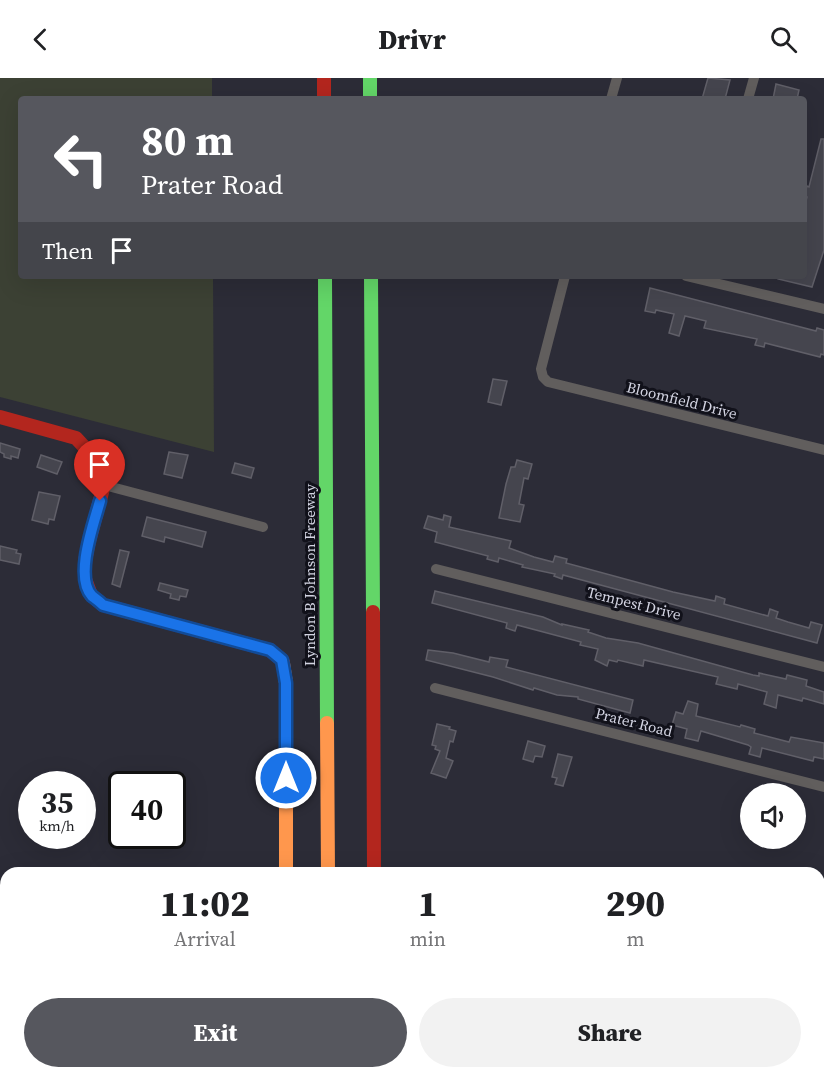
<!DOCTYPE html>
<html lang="en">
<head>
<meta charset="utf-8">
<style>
	body { margin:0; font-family:"Source Serif 4",serif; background:#f2f2f2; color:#202124; height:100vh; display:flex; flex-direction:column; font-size:22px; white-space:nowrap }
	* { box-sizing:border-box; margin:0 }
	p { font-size:20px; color:#757577 }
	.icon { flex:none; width:33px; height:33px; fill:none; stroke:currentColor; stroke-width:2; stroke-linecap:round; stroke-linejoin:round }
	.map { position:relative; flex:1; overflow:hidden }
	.side { position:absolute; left:0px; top:789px; width:825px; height:212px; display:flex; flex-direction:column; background:#fff; border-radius:18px 18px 0 0; box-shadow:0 6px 24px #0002 }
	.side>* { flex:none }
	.top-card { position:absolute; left:18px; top:18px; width:789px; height:183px; border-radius:6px; box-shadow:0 6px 24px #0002; background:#56575e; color:#fff; overflow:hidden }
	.buttons { position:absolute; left:740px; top:705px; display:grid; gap:12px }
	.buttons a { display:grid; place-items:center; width:66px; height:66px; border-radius:50%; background:#fff; box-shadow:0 6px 24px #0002; font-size:30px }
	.speed { position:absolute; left:18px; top:693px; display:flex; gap:12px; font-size:30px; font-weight:700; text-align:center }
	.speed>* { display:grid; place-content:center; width:78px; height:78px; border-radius:50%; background:#fff; box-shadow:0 6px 24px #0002; line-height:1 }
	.speed small { font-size:15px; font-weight:400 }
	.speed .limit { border:3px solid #111; border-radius:9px; background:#fff; color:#111 }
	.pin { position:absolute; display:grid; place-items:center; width:51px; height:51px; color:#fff; margin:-62px -26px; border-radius:50% 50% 50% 0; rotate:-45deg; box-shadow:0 0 6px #0007 }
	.pin .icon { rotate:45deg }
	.me { position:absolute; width:66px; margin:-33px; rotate:0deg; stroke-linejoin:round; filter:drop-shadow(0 0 4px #0008) }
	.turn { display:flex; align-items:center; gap:21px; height:126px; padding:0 24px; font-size:27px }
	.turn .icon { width:78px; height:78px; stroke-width:2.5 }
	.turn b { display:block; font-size:42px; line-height:51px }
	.then { display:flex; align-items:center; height:57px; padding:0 24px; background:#0003; gap:12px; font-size:22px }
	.eta { display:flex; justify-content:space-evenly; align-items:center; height:102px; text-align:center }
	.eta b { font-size:36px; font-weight:800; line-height:42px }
	.primary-button { display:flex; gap:12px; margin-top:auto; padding:12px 24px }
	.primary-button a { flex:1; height:69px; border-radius:36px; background:#56575e; color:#fff; font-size:24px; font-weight:800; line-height:69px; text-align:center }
	.primary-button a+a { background:#f2f2f2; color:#202124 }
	header { display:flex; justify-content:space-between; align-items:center; height:78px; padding:0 24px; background:#fff; font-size:27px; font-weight:800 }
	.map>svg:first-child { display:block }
	.green { fill:#3c4134 }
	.building { fill:#45454e; stroke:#605f68; stroke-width:1.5 }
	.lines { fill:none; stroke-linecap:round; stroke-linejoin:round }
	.street { stroke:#615e5d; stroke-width:10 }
	.fast { stroke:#63d668; stroke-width:14 }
	.slow { stroke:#ff974d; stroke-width:14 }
	.jam { stroke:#b3261e; stroke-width:14 }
	.route-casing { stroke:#114b97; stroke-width:15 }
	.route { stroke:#1a73e8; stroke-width:10 }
	.labels { text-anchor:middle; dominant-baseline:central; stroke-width:6; stroke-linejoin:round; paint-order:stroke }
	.street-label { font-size:15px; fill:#d3d4e2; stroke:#11111a }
</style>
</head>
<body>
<header><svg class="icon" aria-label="back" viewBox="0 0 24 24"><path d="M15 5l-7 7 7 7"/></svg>Drivr<svg class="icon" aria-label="search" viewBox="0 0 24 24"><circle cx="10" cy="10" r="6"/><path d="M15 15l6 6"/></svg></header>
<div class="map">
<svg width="824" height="1000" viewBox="0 0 824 1000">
	<rect width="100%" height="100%" fill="#2c2c37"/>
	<!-- green -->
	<path class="green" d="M0,0H212V21H21V198H213L214,374L0,319Z"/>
	<!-- building -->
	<g class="building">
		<path d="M708,0L730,2L725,21H702Z"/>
		<path d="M776,6L799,12L797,21H773Z"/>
		<path d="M821,61H824V172L812,209L778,201V198H804V130L807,119L804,118L807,108L809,109Z"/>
		<path d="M650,210L816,253L817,250L824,252V277L821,276L820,279L765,265L764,269L755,267L757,261L704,250L706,243L685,238L679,258L669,255L674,236L656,232L655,235L645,233Z"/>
		<path d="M493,301L507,303L501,327L488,324Z"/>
		<path d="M0,365L20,371L18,380L11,378V381L4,379V376L0,374Z"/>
		<path d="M169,374L188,377L182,400L164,396Z"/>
		<path d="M41,377L62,384L57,396L37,389Z"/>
		<path d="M517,382L532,386L528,401L524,400L519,426L524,427L520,444L499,440L506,406L511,389H515Z"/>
		<path d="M235,385L254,390L251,400L232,395Z"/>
		<path d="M39,414L60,418L54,442L49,441L48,446L32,442Z"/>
		<path d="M444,437L451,439L449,449L511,463L509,470L534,479L553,484L555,478L567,481L566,485L673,514L715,523L716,518L725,521L724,526L768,538L770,531L778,534L776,540L788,544L809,550L811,544L822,547L817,565L563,497L562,501L554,498L555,496L522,489L523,487L499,480L498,484L487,481L488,478L435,464L437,454L424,450L428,438L443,442Z"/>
		<path d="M147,439L206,454L202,469L165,459L164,464L142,458Z"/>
		<path d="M0,468L17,472L16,475L21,476L19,486L0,482Z"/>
		<path d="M120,472L129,474L120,509L112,506Z"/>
		<path d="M160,505L188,512L186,519L180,518L179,522L170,520L171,516L158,512Z"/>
		<path d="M435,513L543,539L562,547V546L589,552L588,554L606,560L638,565L753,597L759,598V595L786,601L787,597L807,602L806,608L824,614V626L803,620L802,623L778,617L776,630L764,626L767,614L738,606L737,611L716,606L718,599L644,582L643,588L618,582L617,584L609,582L607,588L595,582L598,571L580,567L581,564L517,547L515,553L506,550L507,545L432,525Z"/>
		<path d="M428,572L453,575L489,584L490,579L508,582L506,589L633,622L630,635L578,621V619L557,617L534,610L533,612L493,599L426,582Z"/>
		<path d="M688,623L698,626L696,638L740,649L741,647L755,651L754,655L789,664L791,659L824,665V681L814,679L813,683L762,670L760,679L749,676L751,669L748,667L701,653L698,663L685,660L687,651L672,647L676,634L683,636Z"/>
		<path d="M437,646L450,649L449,651L456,653L453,664L450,663L446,680L453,683L446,700L431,695L440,673L435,671L436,668L432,667Z"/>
		<path d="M528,663L545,668L542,679L535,678L533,684L523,681Z"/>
		<path d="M558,676L572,679L563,708L555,706L557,700L552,699Z"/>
	</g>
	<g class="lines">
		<!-- street -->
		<g class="street">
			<path d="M611,21L617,0"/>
			<path d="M748,21L754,0"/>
			<path d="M565,198L541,291L543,299L548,304L824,372"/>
			<path d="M686,198L824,231"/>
			<path d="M104,407L263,449"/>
			<path d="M436,491L824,589"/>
			<path d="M435,610L824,709"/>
			<path d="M259,1000L260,994"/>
		</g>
		<!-- fast -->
		<g class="fast">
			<path d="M370,0V21"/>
			<path d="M325,198L327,645"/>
			<path d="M371,198L373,534"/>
			<path d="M375,994V1000"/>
			<path d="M390,994L391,1000"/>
		</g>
		<!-- slow -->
		<g class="slow">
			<path d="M283,585L286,605V795"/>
			<path d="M327,645L328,795"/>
		</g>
		<!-- jam -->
		<g class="jam">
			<path d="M324,0V21"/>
			<path d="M0,339L76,360L101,387L104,407L89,463L85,483V501L91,517L103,527L270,572L282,582L283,585"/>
			<path d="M373,534L374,795"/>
			<path d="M318,994V1000"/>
		</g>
	</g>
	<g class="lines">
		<!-- route casing -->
		<g class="route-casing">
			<path id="route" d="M100,423C94,445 74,499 92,518C96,521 99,523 103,527L270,572L282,582L286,605V700"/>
		</g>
		<!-- route -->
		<use href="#route" class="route"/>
	</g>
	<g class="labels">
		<!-- street labels -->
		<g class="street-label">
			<text transform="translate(682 322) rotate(14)">Bloomfield Drive</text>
			<text transform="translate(309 497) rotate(-90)">Lyndon B Johnson Freeway</text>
			<text transform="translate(634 525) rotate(14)">Tempest Drive</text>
			<text transform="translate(634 644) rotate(14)">Prater Road</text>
		</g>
	</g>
</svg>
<div class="buttons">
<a><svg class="icon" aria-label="sound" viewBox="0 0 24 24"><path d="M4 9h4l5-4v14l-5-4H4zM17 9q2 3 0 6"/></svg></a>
</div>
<div class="speed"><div>35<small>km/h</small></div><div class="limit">40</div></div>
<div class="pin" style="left:100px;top:423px;background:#d93025"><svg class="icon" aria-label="arrive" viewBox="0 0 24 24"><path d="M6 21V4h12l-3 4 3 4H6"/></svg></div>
<svg class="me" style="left:286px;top:700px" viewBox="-20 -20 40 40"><circle r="17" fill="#1a73e8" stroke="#fff" stroke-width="3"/><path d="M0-11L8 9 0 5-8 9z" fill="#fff"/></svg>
<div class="top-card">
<div class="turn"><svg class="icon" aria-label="left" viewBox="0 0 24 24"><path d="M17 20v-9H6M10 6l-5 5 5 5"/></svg><div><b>80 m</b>Prater Road</div></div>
<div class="then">Then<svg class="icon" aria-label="arrive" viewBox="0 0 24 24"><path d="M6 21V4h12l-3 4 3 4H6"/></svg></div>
</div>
<section class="side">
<div class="eta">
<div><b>11:02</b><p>Arrival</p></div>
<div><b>1</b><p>min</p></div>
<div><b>290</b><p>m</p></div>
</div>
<div class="primary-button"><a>Exit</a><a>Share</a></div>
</section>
</div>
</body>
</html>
